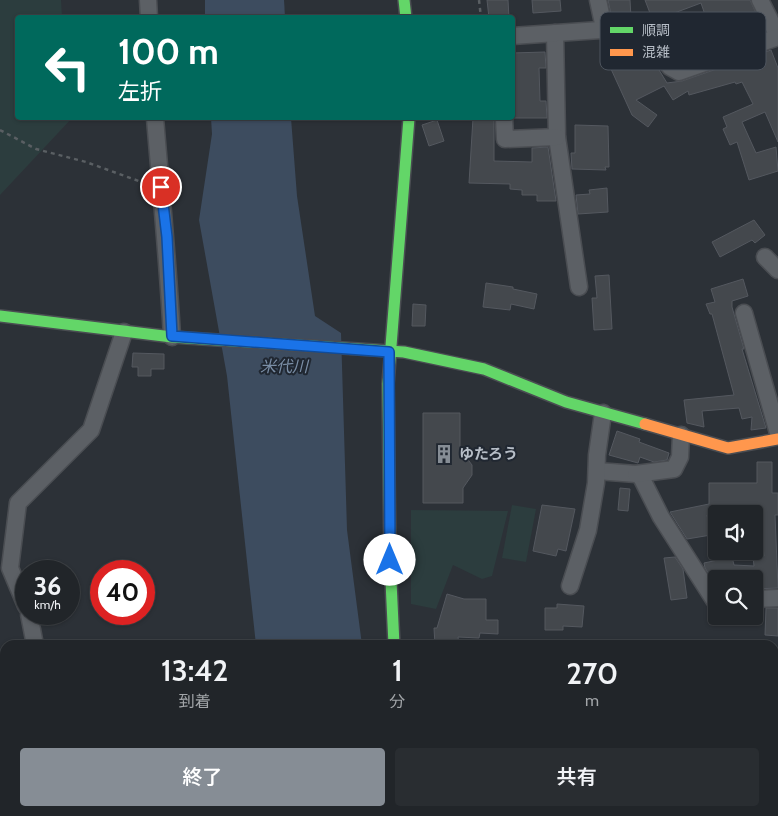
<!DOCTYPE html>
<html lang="ja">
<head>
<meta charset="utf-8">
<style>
	body { margin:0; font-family:Cabin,"Noto Sans JP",sans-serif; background:#292d31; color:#f1f3f6; height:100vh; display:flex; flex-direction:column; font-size:19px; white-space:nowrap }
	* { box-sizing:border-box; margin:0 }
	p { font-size:16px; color:#a2a5a8 }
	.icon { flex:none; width:28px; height:28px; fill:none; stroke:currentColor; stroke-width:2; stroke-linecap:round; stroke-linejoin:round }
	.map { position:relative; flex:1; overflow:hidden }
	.drawer { position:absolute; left:0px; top:640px; width:779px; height:176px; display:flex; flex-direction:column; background:#212529; border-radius:15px 15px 0 0; box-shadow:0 1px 4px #0004,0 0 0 1px #3e4246 }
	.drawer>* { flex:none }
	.top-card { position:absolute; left:15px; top:15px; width:500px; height:105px; border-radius:5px; box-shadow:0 1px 4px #0004,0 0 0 1px #3e4246; background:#00695c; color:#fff; overflow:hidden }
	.fabs { position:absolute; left:708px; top:505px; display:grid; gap:10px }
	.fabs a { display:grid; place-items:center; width:55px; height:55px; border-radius:5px; background:#212529; box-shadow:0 1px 4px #0004,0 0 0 1px #3e4246; font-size:25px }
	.speed { position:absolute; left:15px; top:560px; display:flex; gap:10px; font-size:25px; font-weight:700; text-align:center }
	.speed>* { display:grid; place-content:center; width:65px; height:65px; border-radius:50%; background:#212529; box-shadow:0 1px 4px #0004,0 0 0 1px #3e4246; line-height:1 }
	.speed small { font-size:12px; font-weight:400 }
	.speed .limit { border:8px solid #d22; background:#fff; color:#111 }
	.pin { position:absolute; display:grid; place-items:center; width:42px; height:42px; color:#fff; margin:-21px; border:2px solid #fff; border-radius:50%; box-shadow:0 1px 5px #0007 }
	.me { position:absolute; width:55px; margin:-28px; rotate:0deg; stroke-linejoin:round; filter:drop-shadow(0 0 4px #0008) }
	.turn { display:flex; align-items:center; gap:18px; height:105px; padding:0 20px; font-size:22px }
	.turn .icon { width:65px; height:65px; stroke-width:2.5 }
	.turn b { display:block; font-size:35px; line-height:42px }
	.eta { display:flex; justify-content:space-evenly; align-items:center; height:85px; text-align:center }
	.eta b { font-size:30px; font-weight:600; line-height:35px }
	.cta { display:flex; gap:10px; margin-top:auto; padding:10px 20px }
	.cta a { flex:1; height:58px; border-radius:5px; background:#868d95; color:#fff; font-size:20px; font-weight:600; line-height:58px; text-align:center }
	.cta a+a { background:#292d31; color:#f1f3f6 }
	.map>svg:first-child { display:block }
	.green { fill:#2c3d3e }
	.water { fill:#3d4c5f }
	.building { fill:#44484d; stroke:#54585f }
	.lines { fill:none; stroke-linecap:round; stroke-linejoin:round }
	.street-casing { stroke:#4a4d52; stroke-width:19 }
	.fast-casing { stroke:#4a4d52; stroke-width:14 }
	.slow-casing { stroke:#4a4d52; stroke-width:14 }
	.path { stroke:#5a5f63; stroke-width:2.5; stroke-dasharray:4 4; stroke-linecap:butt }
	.street { stroke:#5c6065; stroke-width:16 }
	.fast { stroke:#63d668; stroke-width:11 }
	.slow { stroke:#ff974d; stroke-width:11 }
	.route-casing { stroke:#114b97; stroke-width:12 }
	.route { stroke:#1a73e8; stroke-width:9 }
	.labels { text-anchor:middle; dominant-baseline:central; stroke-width:4; stroke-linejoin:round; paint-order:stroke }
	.poi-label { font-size:15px; font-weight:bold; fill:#b7bec7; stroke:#202731; text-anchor:start }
	.water-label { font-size:16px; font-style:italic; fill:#7b8fa7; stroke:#202731 }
	.key { fill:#202731; stroke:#4d545e; stroke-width:1 }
	.key-label { font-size:14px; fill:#b7bec7 }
</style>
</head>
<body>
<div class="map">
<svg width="778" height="816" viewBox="0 0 778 816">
	<rect width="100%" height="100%" fill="#2c3137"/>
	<!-- green -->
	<g class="green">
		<path d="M0,0H61L62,17L18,18V118H72L0,195Z"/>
		<path d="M512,505L536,509L526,562L502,558Z"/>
		<path d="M411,510L508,511L492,576L482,579L453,565L436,609L411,604Z"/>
	</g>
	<!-- water -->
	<g class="water">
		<path d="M205,0H284L285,17H205Z"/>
		<path d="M211,118H291L297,196L315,316L341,333L347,530L362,645H256L227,376L199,220L212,134Z"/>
		<path d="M273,811H375V816H274Z"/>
	</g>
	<!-- building -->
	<g class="building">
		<path d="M487,0H508L509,18H489Z"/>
		<path d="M532,0H560L561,11L533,13Z"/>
		<path d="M608,0H630L631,18L612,19Z"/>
		<path d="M645,0H750L762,26L714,41L701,3L653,21Z"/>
		<path d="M628,38L637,44L648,69L656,65L667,83L682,81L771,50L778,68V142L765,112L742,122L756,153L776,147L778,171L749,180L737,142L730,145L723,129L727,127L723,117L753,104L742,82L736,84L735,82L689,95L688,91L673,100L664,86L636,100L657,115L648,127L632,115L611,69L623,63L614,41L610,39Z"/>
		<path d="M545,52L546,68H539L540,101H546L547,118H514L512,53Z"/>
		<path d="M473,118H494V161L532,162V148L548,147L556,201H537V195H522V190L510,189V184L469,183Z"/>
		<path d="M437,120L444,141L429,146L422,125Z"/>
		<path d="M575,125L608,126L609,167H605L606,170L572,169L571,153H575Z"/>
		<path d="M607,188L608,212L578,214L576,195L590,194L589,190Z"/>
		<path d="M754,220L765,235L755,243L752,240L720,257L712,242Z"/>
		<path d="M609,275L612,329L594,330L592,298H597L595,276Z"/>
		<path d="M743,279L748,296L732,301V307L744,349H742L766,428L751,430L752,417L742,419L739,408L702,411L704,427L687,423L684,400L734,395L712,314H710L706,304L715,302L711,289Z"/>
		<path d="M486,283L513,287V289L537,294L534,309L511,304L510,310L483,307Z"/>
		<path d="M413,304L426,305L425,326H412Z"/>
		<path d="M133,353L164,354V369H151V376H138V367H132Z"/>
		<path d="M423,413H460V449L472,465V475L463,488V503H423Z"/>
		<path d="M617,431L640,439L639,442L669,453L667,460L654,462L640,457L638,463L609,455Z"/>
		<path d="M757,462H772V493H778V515H775L778,588L754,589V577L712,579L705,568L704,563L732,557L734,565L754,566L753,557L764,556L760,515H707L711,535L687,539L670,512L709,504V483H757Z"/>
		<path d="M620,488L630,489L628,511L618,510Z"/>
		<path d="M542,505L575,509L566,551L558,549L556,556L533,551Z"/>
		<path d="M675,557L683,569L687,598L671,600L664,558Z"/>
		<path d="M447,594L464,599H486V620H498V634L480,633L479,638L458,637L459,645H435L434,628H437Z"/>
		<path d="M557,604L584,606L582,627L563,626V630H545V608H557Z"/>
		<path d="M766,608H778V636L765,635Z"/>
	</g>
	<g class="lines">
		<!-- street casing -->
		<g class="street-casing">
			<g id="street">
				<path d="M148,0L149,18"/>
				<path d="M598,0L604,28"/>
				<path d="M760,0L778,36"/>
				<path d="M555,33L557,137L579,287"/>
				<path d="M512,36L630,28L649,39L670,67L679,72L778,37"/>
				<path d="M155,118C161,191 168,263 172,337"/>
				<path d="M504,118L505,139L557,137"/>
				<path d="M765,257L778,270"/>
				<path d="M744,313L778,433"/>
				<path d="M597,471L636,474L641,477L661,517L716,603"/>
				<path d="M636,474L674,469L680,457L681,435"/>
				<path d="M570,586L588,530L596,483L597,455L603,413"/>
				<path d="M754,599L778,598"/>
				<path d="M26,606L10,568L18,503L91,430L124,332"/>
				<path d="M29,614L35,645"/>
				<path d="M36,811V816"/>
				<path d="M562,811L577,816"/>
				<path d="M549,816L550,811"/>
			</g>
		</g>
		<!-- fast casing -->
		<g class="fast-casing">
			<g id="fast">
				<path d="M404,0L406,18"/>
				<path d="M0,316L172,337L404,352L484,369L566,402L645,424"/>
				<path d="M394,645L390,560L388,384L409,118"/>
				<path d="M416,811L417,816"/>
			</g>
		</g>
		<!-- slow casing -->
		<g class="slow-casing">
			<path id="slow" d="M645,424L728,448L778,439"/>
		</g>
		<!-- path -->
		<g class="path">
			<path d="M479,0L481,18"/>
			<path d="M0,130L36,149L86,162L147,184"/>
			<path d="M0,741L5,740"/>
		</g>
		<!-- street -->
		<use href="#street" class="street"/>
		<!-- fast -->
		<use href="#fast" class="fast"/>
		<!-- slow -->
		<use href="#slow" class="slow"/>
	</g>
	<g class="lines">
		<!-- route casing -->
		<g class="route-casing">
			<path id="route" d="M161,187L167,237L172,336L389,352L390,560"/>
		</g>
		<!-- route -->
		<use href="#route" class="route"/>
	</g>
	<!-- icons -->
	<defs>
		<g id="building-bare" transform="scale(1.5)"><path d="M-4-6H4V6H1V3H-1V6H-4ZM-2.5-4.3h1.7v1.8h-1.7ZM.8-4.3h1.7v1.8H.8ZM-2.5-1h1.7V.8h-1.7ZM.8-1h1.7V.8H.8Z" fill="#868d95" stroke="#202731" stroke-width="2.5" paint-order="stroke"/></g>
	</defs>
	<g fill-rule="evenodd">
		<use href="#building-bare" x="444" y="454"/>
	</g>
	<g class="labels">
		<!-- poi labels -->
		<g class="poi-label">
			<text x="459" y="454">ゆたろう</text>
		</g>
		<!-- water labels -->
		<g class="water-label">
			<text x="284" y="366">米代川</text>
		</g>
	</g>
	<!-- legend -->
	<rect x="600" y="12" width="166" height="58" rx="8" class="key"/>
	<rect x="610" y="27" width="23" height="6" fill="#63d668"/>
	<rect x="610" y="49" width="23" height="7" fill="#ff974d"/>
	<g class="key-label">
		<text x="642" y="35">順調</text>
		<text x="642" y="57">混雑</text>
	</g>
</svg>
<div class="fabs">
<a><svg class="icon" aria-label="sound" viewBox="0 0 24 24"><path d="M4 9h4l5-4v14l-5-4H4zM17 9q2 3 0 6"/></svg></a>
<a><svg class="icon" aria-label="search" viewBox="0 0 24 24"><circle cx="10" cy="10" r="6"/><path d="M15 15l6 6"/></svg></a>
</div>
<div class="speed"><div>36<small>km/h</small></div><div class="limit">40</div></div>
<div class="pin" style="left:161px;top:187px;background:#d93025"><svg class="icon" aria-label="arrive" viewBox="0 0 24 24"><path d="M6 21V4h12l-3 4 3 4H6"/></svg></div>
<svg class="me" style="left:390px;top:560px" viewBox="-20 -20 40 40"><circle r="19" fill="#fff"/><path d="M0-13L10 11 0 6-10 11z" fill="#1a73e8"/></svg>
<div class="top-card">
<div class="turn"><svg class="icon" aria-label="left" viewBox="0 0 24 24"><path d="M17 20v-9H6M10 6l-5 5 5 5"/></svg><div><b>100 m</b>左折</div></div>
</div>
<section class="drawer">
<div class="eta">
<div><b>13:42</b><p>到着</p></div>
<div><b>1</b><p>分</p></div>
<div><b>270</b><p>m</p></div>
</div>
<div class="cta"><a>終了</a><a>共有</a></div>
</section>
</div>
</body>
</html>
